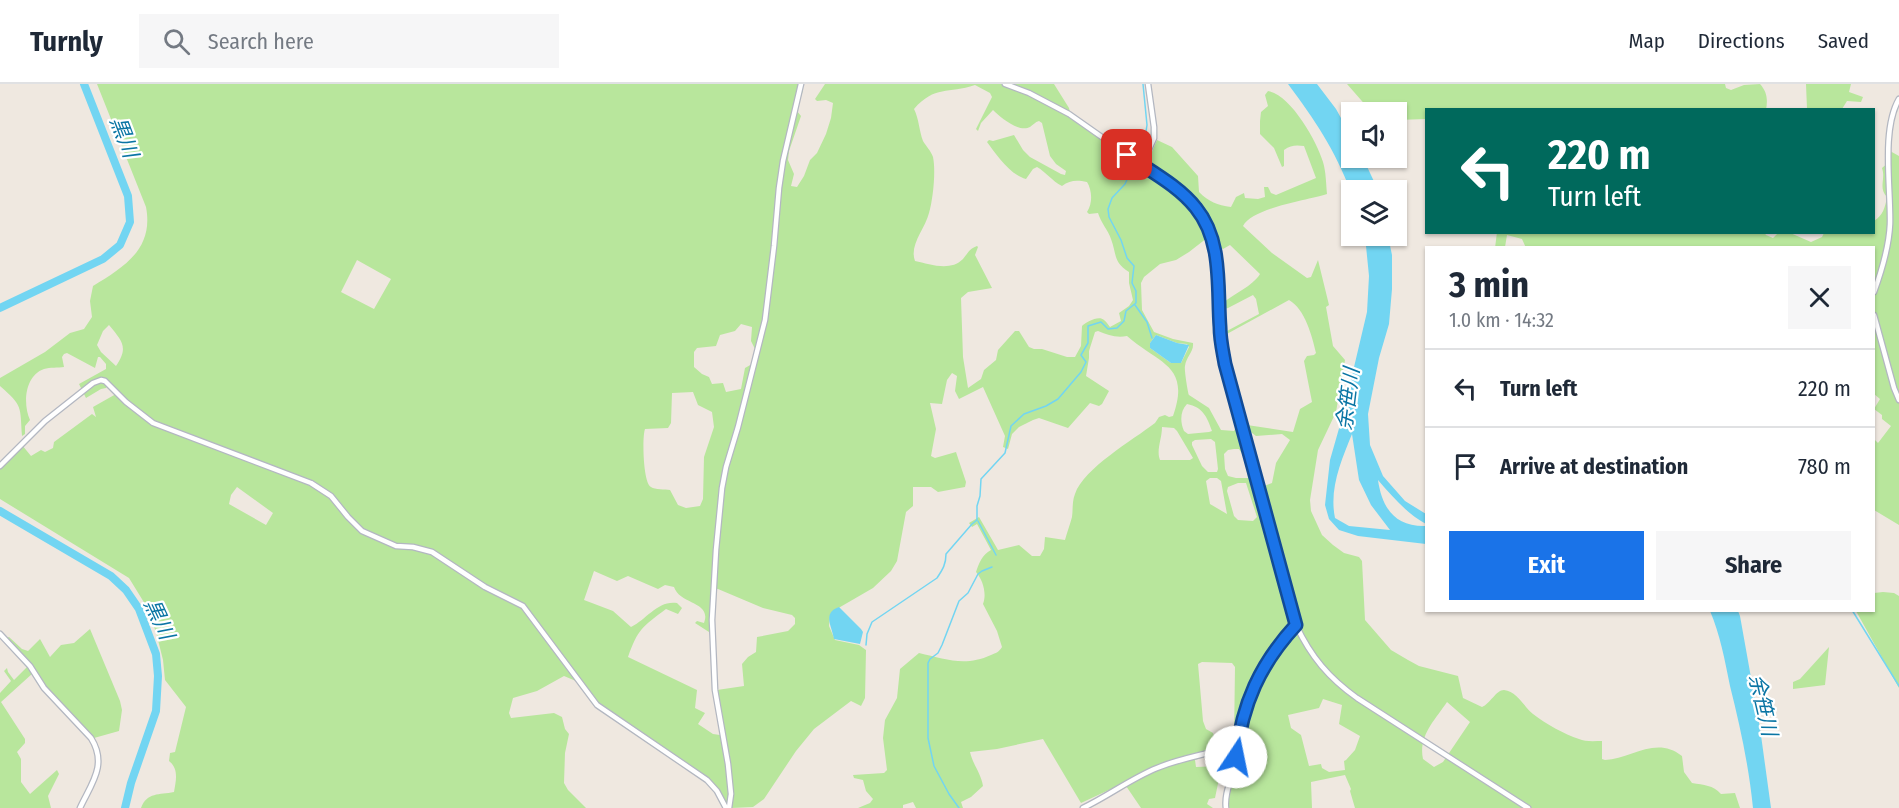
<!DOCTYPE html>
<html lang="en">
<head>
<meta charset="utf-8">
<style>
	body { margin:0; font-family:"Fira Sans Condensed","Noto Sans JP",sans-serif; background:#f6f6f7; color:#1f2937; height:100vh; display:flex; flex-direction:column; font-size:22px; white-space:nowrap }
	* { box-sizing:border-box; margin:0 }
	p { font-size:20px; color:#747a83 }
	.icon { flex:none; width:33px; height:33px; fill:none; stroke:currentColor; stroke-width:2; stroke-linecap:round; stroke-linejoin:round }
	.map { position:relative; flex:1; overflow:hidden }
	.side { position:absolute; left:1425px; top:162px; width:450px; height:366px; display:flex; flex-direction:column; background:#fff; border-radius:0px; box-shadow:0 2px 4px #0004 }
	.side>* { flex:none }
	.banner { position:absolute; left:1425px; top:24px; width:450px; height:126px; border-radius:0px; box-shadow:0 2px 4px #0004; background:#00695c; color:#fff; overflow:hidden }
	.buttons { position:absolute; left:1341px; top:18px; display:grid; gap:12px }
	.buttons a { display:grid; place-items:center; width:66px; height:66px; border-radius:0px; background:#fff; box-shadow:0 2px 4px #0004; font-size:30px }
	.pin { position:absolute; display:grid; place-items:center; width:51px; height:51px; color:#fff; margin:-26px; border-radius:12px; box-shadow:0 3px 9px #0006 }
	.me { position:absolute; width:66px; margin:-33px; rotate:11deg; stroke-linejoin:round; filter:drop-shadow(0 0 4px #0008) }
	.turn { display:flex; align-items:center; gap:21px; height:126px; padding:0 24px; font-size:27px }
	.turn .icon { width:78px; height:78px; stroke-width:2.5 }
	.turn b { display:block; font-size:42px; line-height:51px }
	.round { display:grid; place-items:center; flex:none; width:63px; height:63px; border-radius:0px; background:#f6f6f7 }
	.headline { display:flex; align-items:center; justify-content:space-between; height:102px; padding:0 24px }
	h1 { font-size:36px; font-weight:700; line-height:45px }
	.cta { display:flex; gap:12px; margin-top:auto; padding:12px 24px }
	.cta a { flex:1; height:69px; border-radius:0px; background:#1a73e8; color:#fff; font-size:24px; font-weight:700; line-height:69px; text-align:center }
	.cta a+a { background:#f6f6f7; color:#1f2937 }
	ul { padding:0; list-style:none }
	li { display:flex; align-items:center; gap:18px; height:78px; padding:0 24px; border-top:2px solid #e0e1e3 }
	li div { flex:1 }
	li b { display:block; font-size:22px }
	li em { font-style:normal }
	header { display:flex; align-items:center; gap:36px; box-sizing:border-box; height:84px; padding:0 30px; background:#fff; border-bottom:2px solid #e0e1e3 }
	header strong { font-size:28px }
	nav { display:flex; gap:33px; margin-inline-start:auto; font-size:21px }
	.search { width:420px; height:54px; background:#f6f6f7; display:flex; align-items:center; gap:15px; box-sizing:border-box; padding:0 21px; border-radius:0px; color:#747a83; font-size:22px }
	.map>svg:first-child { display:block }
	.green { fill:#b8e69c; fill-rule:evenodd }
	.water { fill:#72d5f2; fill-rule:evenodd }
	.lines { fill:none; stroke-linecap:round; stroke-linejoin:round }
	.stream { stroke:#72d5f2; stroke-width:1.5 }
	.river { stroke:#72d5f2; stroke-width:8 }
	.minor-casing { stroke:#b3b7c1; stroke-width:7 }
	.minor { stroke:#fff; stroke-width:4.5 }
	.route-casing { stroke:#114b97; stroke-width:15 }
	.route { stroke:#1a73e8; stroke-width:10 }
	.labels { text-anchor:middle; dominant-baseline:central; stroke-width:4.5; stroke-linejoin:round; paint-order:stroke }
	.water-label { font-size:21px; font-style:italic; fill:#0a75a4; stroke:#fff }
</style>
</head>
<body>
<header>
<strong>Turnly</strong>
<div class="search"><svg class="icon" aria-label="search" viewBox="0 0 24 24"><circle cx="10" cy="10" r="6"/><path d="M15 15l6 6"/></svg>Search here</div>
<nav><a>Map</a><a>Directions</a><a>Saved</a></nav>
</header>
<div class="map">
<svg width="1899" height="724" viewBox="0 0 1899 724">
	<rect width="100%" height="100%" fill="#efe8e0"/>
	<!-- green -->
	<g class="green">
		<path d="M97,0H803V6L797,27L801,32L789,67L788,76L794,90L791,102L797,103L804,92L810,76L817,69L826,50L831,34L833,19L826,16L817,17L815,15L825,0H1054L1069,24L1071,33L1151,90L1153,86L1148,77L1157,56L1172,63L1198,92L1199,108C1209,118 1217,121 1231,123L1236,113L1244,109L1245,114L1258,115L1265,113L1264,103H1268L1271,109L1276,111L1316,94L1304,62C1296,61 1291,61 1284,66V82L1282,83L1274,64L1260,50V37L1261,28L1268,22L1265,11L1268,7C1290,10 1317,57 1323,78C1326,88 1326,99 1327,110C1308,116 1252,124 1243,142L1272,169L1307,194L1311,193L1318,176L1329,221L1326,223L1333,262L1345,276L1336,328L1318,366L1310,416L1311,427L1322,451L1333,461L1344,469L1359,473L1362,477L1365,536L1391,566L1408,576L1419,582L1458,592L1463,614L1482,623C1490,620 1496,606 1504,606C1517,607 1524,623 1533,630C1546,640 1564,650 1579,655C1585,658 1595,657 1602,657V675L1605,676C1631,675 1656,651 1682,672L1684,688L1692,699C1704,701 1713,701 1721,710L1735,709L1740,724H1355L1350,707L1351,705L1345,691L1311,698L1312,724H1223L1239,660L1234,656L1235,583L1232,579L1202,578L1198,580L1203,637L1206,645L1213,649L1218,668L1195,676L1196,683L1220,682L1221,685L1215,714L1209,715L1207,720L1213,724H1141L1124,699L1081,719L1043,655L997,665L970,668C973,681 981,689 983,702L971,713L961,718L963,724H916L913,718L903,721V724H858L870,719L873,715L866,707L863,696L854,694L853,691L884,689L887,686L883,654L885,636L897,614L900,585L919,569C945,575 965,583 991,571C996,569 999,568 1002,563L997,547L983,520C987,510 983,496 976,488C979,479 982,471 991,466L977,440L972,443L969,439L979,433L998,466L1019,461L1032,472H1040L1044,465L1045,453L1065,456C1067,448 1070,441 1072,433C1073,426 1072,417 1075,410C1084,384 1133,356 1155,339L1159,333L1165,331L1169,333L1173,332C1191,281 1159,280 1127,252C1116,254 1108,251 1098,247L1095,248L1089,267V274L1086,292L1109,307L1102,320L1099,322L1090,319L1068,344L1039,334L1033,336L1019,343L1012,350L1008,365L1003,363L1005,352L983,303L959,315L955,307L957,292L952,289L947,296L942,320L930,319L936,345L931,372L935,374L956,368L966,398L965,403L938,408L931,403H913V422L906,428L897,477L891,487L873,504L835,526L830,531L829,542L835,556L859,561L866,566L865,614L861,622L851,617L814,645L796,667L764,715L753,723L731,724L725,719L714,700L596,619L576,597L564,592L537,607L513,614L509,629L511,634L554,629L562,633L565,645L569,650L565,669L564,699L568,706L586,724H141C147,708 159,711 174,708C176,696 179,685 169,677L170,669L175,668L186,623L165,596L163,576L156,548L145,520L129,494L0,415V385L22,361L31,372L41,366L45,368L53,364L54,358L92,330L96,333L93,323L116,310L108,301L106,304L101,305L86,314L79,300L106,285V280L100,273H98L95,284L67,269L64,270L62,273L64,283C58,284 50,283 44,285C24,292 23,321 30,336L25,342V350L22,352C20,322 23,322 0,302V294L45,268L70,249L84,245L92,233L90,217L93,202C124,183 154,165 146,123ZM975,1L990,9L992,13L976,45L978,47L981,39L993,26C1000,33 1019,49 1030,43C1033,41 1035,38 1039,37L1042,39L1050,72L1056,80L1066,87L1065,91L1061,90L1030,73L1023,66L1014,51L993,57L989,56L987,58C996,70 1010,91 1026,95L1033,85L1037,83C1046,88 1052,97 1062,102C1070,96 1077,96 1087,98C1092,106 1093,119 1087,128L1089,130L1098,129C1101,139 1108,146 1111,155C1117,171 1113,178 1129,188V199L1133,216L1129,222L1119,229L1121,237L1110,243C1108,241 1107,238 1104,236C1099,231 1086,238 1082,242L1081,262L1075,273H1067L1042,265H1034L1029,263L1019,247H1015L998,266L996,276L984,286L981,295L968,304L963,273L961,214L968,208L992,204L975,171L978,163L977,162C969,165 968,169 963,175C950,188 930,180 915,177C909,161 925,145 929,129C933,115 936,87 933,73C931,67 926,62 923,57C919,46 919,35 914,25C935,1 948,10 975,1ZM1213,152L1219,163L1223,165L1230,161L1260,190C1253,202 1233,210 1222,220L1224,225L1228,224L1253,211L1256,215L1259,230L1225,248V251L1289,216C1305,225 1312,252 1316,269L1314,271L1307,272L1304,277L1312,318L1300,325L1293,348L1247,341V345L1256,352L1282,350L1290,356L1276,379L1272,399L1264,402L1262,405L1266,426L1263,434L1238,347L1235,345L1234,347L1221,346L1209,324L1189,311C1188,309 1184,285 1185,282C1186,273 1194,268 1193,259L1173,255L1154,248L1142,226L1141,199L1144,193L1160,180L1176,176L1189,168L1207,154ZM357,176L391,195L374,225L341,208ZM741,240L752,243L751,257L755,265L752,280L745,284L741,305L726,308L723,299L712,300L709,293L702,290L694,283V268L697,264L716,262L720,251L735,247ZM109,241C122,257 129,263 116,282L101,268L97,261L103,247ZM1156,251L1177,259L1187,260L1189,263L1181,279H1171L1150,264V259ZM693,308L698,321L712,328L714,343L704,373L703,415L700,422L686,424L678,421L670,406C665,405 655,406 651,403C643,399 642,353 645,345L668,344L671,339L672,309ZM1187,320C1203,323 1207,333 1212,347L1209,348L1188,350L1184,347C1180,338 1180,327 1187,320ZM1162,343L1174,344L1177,347L1193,374L1190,376H1160C1156,366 1162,355 1162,343ZM1211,355L1215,358L1218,385L1217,388H1208L1202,382L1192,361V358L1195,356ZM1234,365H1239L1244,373L1248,394H1236L1228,392L1225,385L1224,370L1228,366ZM1210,394H1217L1221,397L1227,430L1210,420L1206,397ZM1238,399H1246L1257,433L1253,437L1238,436L1234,432L1227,407L1228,403ZM237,403L273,429L266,441L229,420L231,411ZM594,487L617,497L628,492L658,505L665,501L674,503C680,521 712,517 704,539L697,537L695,539L709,548H711L712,504L718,505L763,524L792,531L795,534V540L788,547L757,553L756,568L748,573L742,580L744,602L717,606L724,647L720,651L713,650L698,640L705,629L695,624L697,606L628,573C638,545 642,543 666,525L678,530L682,524L677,519C658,516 647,535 631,543L613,527L584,516ZM1323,615L1342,621L1339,640L1360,652L1355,666L1346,676L1344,677L1345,686L1329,688L1322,684L1321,680L1309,682L1301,651L1291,644L1288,631L1319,624ZM1447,618L1470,638L1443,678L1434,683L1423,675C1418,652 1435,636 1447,618Z"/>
		<path d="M1347,0H1725L1726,4L1731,6L1744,1L1760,0C1767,8 1768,15 1766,26H1426V35L1397,36L1396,28H1376L1368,24Z"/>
		<path d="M1806,0H1851L1849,8L1863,13L1861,18L1847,17L1842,25H1807Z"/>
		<path d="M1890,67L1899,72V441L1874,426V355L1878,359L1891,342L1882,335V331L1874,325L1880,315L1874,310V164H1526L1522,155L1507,151L1505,163L1495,164L1497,148H1764L1766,151L1773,154L1778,149L1788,148L1811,158L1822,153L1824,149L1874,148V137C1883,131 1885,124 1887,113C1878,104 1886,95 1882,84L1889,78Z"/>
		<path d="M1883,508L1894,509L1899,512V604L1856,527L1874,526V509Z"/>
		<path d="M90,545L120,617L122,626L119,647L94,654L46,602L25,573L7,554L9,553L22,565L28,567L40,555L50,573L61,561L74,559Z"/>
		<path d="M1829,563L1825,601L1793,605V598L1800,595Z"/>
		<path d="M27,583L33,589L1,618L25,655V659L17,668L21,675V698L30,710L57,686L59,690L48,712L51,724H0V609L11,597L4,587L7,584L8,588L14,596Z"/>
	</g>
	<!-- water -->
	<g class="water">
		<path d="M1288,0H1317L1336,25L1351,52L1352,74H1363L1378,106H1352L1351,108C1335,66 1315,36 1288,0Z"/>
		<path d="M1365,152H1388L1392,171V205L1389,240L1379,274L1368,330L1370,361L1383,392L1405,417L1426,430V440C1407,430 1392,412 1378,396C1382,424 1395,443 1426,442V460L1358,452L1339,446L1329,435L1325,421L1330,376L1342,334L1367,228L1369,192ZM1352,350L1359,396L1371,421L1390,446L1349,442L1335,434C1329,405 1341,377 1352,350Z"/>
		<path d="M1156,251L1177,259L1189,261L1181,279H1171L1150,264V259Z"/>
		<path d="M839,523L861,545L863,548L860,560L834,555C832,542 822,529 839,523Z"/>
		<path d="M1710,527H1738L1740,532L1760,644L1771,724H1753C1749,683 1740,642 1730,602C1725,577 1720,550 1710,527Z"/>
	</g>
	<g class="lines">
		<!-- stream -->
		<g class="stream">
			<path d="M1137,74L1145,54L1147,41L1143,0"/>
			<path d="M1135,221L1147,238L1152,254"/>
			<path d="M978,437L996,471"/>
			<path d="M1852,526L1899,602"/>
			<path d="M866,561L867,550L872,538L937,494C943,485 946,480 946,470L972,440L977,436V422L980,412L981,395L1005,369L1011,342L1024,330L1046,322L1058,315L1081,288L1086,278L1081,271L1088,259V242L1101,238L1108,245L1117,244L1124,237L1126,227L1136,219V207L1132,199L1134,182L1127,174L1121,156L1109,133L1108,125L1112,114L1125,100L1135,78"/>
			<path d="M959,724L949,710L934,682L928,654V579L930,575L938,569L942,561L959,517L968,509L978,490L982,487L992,483"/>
		</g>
		<!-- river -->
		<g class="river">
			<path d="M0,224L103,175L120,161L130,138L128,112L84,0"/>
			<path d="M0,427L111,492L126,506L139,525L156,570L158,592L156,627L131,699L125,724"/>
		</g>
		<!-- minor casing -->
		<g class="minor-casing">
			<g id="minor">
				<path d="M1005,0L1029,9L1069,30L1173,103L1197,125L1204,136L1214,159L1220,246L1225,280L1296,541C1311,573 1329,594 1357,614L1528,724"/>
				<path d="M1142,81L1154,54V43L1148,0"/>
				<path d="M1874,208C1882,186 1889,163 1890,140C1891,104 1881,46 1899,15"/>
				<path d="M1874,231L1894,304L1899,316"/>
				<path d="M0,382L45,337L93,299L101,296L105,297L126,318L153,339L311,399L331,412L348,433L362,447L396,462L413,463L432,468L485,503L523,522L597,621L707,696L717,707L726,724"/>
				<path d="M0,550L30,582L44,604L91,654C108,681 91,700 80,724"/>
				<path d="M729,724L731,710L728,680L715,606L712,536L716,466L722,404L726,383L738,343L765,236L774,162L779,104L783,77L801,0"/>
				<path d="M1083,724C1108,712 1132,694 1157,684C1183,673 1212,670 1238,660"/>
				<path d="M1226,724C1224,710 1231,697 1234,683C1238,662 1241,640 1247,619C1255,591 1276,563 1296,541"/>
			</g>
		</g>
		<!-- minor -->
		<use href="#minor" class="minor"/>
	</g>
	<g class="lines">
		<!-- route casing -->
		<g class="route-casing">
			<path id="route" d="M1127,71C1150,87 1179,102 1196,124C1223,157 1217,204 1220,243C1220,256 1223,268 1225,280L1296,541C1260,580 1242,620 1236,673"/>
		</g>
		<!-- route -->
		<use href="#route" class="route"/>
	</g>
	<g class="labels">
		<!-- water labels -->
		<g class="water-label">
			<text transform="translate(124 53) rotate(69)">黒川</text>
			<text transform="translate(1348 315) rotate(-83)">余笹川</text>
			<text transform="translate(159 535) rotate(65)">黒川</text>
			<text transform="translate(1763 621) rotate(77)">余笹川</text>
		</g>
	</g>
</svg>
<div class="buttons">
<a><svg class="icon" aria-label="sound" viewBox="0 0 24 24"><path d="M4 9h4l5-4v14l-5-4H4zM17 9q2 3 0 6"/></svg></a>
<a><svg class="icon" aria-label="layers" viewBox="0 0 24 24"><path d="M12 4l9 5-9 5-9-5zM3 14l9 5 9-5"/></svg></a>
</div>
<div class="pin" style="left:1127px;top:71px;background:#d93025"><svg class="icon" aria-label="arrive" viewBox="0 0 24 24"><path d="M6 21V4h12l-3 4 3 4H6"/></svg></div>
<svg class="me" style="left:1236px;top:673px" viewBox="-20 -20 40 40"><circle r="19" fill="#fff"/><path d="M0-13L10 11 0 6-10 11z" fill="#1a73e8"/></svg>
<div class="banner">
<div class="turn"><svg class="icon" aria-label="left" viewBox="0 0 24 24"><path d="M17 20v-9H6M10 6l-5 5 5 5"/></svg><div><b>220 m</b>Turn left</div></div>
</div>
<section class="side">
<div class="headline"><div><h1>3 min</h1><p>1.0 km · 14:32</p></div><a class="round"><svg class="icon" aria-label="close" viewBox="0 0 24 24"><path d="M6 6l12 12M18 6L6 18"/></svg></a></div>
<ul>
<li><svg class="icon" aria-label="left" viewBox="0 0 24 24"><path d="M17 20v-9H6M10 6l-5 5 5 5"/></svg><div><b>Turn left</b></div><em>220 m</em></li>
<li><svg class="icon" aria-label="arrive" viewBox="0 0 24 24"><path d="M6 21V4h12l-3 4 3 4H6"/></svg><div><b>Arrive at destination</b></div><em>780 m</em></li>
</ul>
<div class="cta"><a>Exit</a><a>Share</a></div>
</section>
</div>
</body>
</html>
